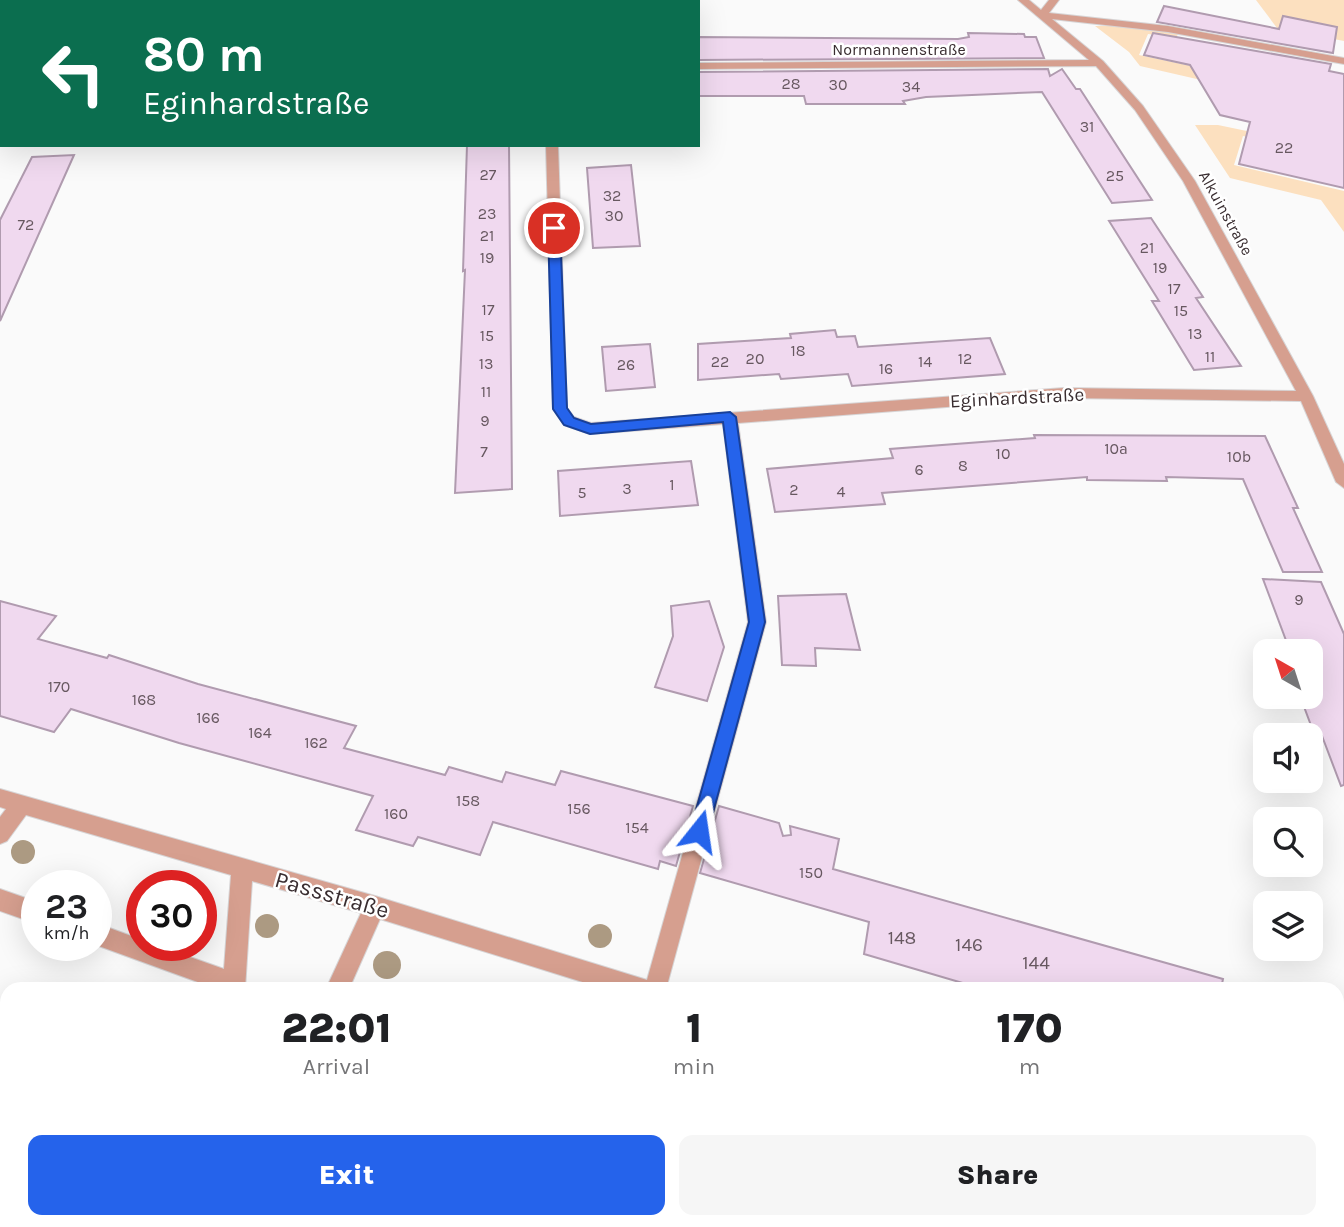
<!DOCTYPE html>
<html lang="en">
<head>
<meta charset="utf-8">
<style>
	body { margin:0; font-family:Karla,sans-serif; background:#f6f6f6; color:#202124; height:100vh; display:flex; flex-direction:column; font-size:26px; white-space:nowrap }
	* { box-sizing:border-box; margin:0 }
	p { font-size:23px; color:#757577 }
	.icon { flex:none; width:38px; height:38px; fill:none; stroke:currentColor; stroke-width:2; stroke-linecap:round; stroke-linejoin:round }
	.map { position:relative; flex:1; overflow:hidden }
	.sheet { position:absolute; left:0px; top:982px; width:1344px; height:247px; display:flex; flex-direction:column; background:#fff; border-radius:21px 21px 0 0; box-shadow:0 7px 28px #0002 }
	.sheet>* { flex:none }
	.top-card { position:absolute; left:0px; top:0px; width:700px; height:147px; box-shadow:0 7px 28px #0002; background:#0b6e4f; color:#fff; overflow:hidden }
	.needle { width:46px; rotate:321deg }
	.tools { position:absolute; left:1253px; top:639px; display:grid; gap:14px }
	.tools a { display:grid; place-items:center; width:70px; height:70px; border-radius:14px; background:#fff; box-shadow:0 7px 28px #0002; font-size:35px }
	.speed { position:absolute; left:21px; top:870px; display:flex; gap:14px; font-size:35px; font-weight:700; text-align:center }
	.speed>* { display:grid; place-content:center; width:91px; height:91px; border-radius:50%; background:#fff; box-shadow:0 7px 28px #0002; line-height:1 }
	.speed small { font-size:18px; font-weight:400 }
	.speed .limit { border:10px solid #d22; background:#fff; color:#111 }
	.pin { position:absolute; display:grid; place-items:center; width:60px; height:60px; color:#fff; margin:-30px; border:4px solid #fff; border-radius:50%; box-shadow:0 2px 7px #0007 }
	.me { position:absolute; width:77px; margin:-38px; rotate:15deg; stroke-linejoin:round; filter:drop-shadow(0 0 5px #0008) }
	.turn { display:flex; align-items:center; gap:24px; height:147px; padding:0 28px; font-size:32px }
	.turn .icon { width:91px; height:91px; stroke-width:2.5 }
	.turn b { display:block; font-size:49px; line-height:60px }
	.eta { display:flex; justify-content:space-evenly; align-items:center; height:119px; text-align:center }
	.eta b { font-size:42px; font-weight:800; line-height:49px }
	.cta { display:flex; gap:14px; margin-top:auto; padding:14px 28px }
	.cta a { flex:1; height:80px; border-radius:14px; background:#2563eb; color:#fff; font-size:28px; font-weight:800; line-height:80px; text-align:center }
	.cta a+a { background:#f6f6f6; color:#202124 }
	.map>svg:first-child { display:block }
	.green { fill:#fce0bf }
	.building { fill:#f0d9ef; stroke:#b09baf; stroke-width:2 }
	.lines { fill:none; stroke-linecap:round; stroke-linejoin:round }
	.minor-casing { stroke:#d7d5d6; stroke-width:2 }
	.major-casing { stroke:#d7d5d6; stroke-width:2 }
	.minor { fill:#d69f8f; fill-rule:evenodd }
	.major { fill:#ad4e33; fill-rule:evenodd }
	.tree { fill:#ac9a82 }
	.route { fill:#2563eb; stroke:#184099; stroke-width:2 }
	.labels { text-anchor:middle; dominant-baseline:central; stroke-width:5; stroke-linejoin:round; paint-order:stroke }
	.far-street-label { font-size:16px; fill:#392d30; stroke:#fff }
	.number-label { font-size:16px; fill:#675860 }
	.street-label { font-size:19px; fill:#392d30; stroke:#fff }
	.near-number-label { font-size:19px; fill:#675860 }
	.near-street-label { font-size:23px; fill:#392d30; stroke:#fff }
</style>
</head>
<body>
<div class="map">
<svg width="1344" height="1227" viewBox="0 0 1344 1227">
	<rect width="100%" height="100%" fill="#fafafa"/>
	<!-- green -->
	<g class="green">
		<path d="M1256,0H1344V41L1277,28Z"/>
		<path d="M1095,26H1130L1178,34L1176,38L1148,34L1139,55L1344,98L1236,88L1140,66L1129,52Z"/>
		<path d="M1195,125H1218L1276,137L1274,143L1243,136L1234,165L1344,191V232L1321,200L1230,178Z"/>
		<path d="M776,1222H1113L1130,1227H776Z"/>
	</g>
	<!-- building -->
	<g class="building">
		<path d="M1164,6L1279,29L1283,16L1337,27L1333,53L1157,22Z"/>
		<path d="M968,33L1024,34L1025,37H1036L1044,58L698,60V37L958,39L969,37Z"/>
		<path d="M1153,33L1331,64L1329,71L1344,74V188L1239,164L1250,122L1220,115L1190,65L1144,55Z"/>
		<path d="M1048,69L1050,76L1062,69L1076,89H1080L1152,200L1112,203L1042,92L926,97L903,101L905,104H806L804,96H698V72Z"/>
		<path d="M467,145H509L512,489L455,493L465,270L463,271Z"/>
		<path d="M74,155L0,321V220L32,157Z"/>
		<path d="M631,165L640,246L593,248L587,168Z"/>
		<path d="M1151,218L1203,297L1196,298L1241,366L1194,370L1152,301H1159L1109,221Z"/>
		<path d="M835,330L837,337L855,336L858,347L990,338L1005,374L852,386L848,374L781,379L779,374L698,380V344L791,338L790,334Z"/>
		<path d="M650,344L655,387L606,391L602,347Z"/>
		<path d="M1034,435L1265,436L1298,508H1293L1322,572H1283L1243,479L1166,477L1167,481L1087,480V477L882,493L885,504L775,512L767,469L893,458L890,449L1035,438Z"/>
		<path d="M691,461L698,505L560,516L558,471Z"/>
		<path d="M1263,579L1321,582L1344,634V785L1341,786L1322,736H1315L1300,696H1311V651H1290Z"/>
		<path d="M846,594L860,650L815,648L816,666L782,665L778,596Z"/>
		<path d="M0,601L56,616L38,639L107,658L109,655L198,684L356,726L344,748L445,775L449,767L502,782L506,772L555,785L561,771L693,806L676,866L660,861L658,869L493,822L480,855L418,837L413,846L356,830L373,796L179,743L71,709L54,732L0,716Z"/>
		<path d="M709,601L724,647L707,701L655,687L673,636L671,606Z"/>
		<path d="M719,806L779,823L783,836L791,835L790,826L839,839L833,869L1223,979L1221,989H983L864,954L869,922L700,873Z"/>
	</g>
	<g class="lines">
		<!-- minor casing -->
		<g class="minor-casing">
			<g id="minor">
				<path d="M1018,0H1029L1041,10L1049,0H1059L1049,13L1168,26L1344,58V64L1168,32L1052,19L1103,61L1143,106L1195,181L1313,396L1344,464V488L1336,482L1301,401L1064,398L738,423L766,622L666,989H605L380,919L349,989H326L361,913L252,881L245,989H217L96,945V923L142,940V945H156L224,969L231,875L26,815L7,841L0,844V817L6,809L0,807V789L375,896L647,980L748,622L723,424L590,434L564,425L553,409L546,145H558L567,408L574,417L591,423L1064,388L1296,391L1183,181L1135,110L1096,66L698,69V63L1089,60Z"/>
				<path d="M0,889L37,902V924L0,911Z"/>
				<path d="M1337,1192L1344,1194V1218L1337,1216Z"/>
				<path d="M216,1222H241L242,1227H216Z"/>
			</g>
		</g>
		<!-- major casing -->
		<g class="major-casing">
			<g id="major">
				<path d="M8,0H18L7,2Z"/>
				<path d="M48,0H58L47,2Z"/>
				<path d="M0,15H2L0,24Z"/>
				<path d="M0,88H2L0,97Z"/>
			</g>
		</g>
		<!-- minor -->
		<use href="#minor" class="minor"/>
		<!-- major -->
		<use href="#major" class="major"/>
	</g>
	<!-- trees -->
	<g class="tree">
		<circle cx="23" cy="852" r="12"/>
		<circle cx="267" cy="926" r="12"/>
		<circle cx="600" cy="936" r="12"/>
		<circle cx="387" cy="965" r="14"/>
	</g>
	<!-- route -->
	<path class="route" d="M554,224L560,228L567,408L574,418L591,424L730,412L736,417L765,622L708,831L705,838L699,840L692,838L690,831L749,622L723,422L590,434L564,425L553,409L548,228Z"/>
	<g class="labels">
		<!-- far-street labels -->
		<g class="far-street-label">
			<text x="899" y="49">Normannenstraße</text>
			<text transform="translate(1226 213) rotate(61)">Alkuinstraße</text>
		</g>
		<!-- number labels -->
		<g class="number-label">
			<text x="791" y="83">28</text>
			<text x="838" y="84">30</text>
			<text x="911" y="86">34</text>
			<text x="1087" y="126">31</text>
			<text x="1284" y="147">22</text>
			<text x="488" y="174">27</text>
			<text x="1115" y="175">25</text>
			<text x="612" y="195">32</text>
			<text x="487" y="213">23</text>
			<text x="614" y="215">30</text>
			<text x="26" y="224">72</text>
			<text x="487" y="235">21</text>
			<text x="1147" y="247">21</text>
			<text x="487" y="257">19</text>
			<text x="1160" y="267">19</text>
			<text x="1174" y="288">17</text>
			<text x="488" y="309">17</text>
			<text x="1181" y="310">15</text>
			<text x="1195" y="333">13</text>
			<text x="487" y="335">15</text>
			<text x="798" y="350">18</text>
			<text x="1210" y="356">11</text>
			<text x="755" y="358">20</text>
			<text x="965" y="358">12</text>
			<text x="720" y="361">22</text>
			<text x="925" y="361">14</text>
			<text x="486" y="363">13</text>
			<text x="626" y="364">26</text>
			<text x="886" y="368">16</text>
			<text x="486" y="391">11</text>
			<text x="485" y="420">9</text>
			<text x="1116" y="448">10a</text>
			<text x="484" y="451">7</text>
			<text x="1003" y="453">10</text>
			<text x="1239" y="456">10b</text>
			<text x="963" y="465">8</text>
			<text x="919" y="469">6</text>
			<text x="672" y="484">1</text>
			<text x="627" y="488">3</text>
			<text x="794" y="489">2</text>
			<text x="841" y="491">4</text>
			<text x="582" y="492">5</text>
			<text x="1299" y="599">9</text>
			<text x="59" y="686">170</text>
			<text x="144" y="699">168</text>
			<text x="208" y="717">166</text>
			<text x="260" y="732">164</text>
			<text x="316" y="742">162</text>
			<text x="468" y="800">158</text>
			<text x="579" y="808">156</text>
			<text x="396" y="813">160</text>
			<text x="637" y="827">154</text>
			<text x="811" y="872">150</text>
		</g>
		<!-- street labels -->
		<g class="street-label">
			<text transform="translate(1017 398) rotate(-3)">Eginhardstraße</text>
		</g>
		<!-- near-number labels -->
		<g class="near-number-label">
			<text x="902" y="938">148</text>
			<text x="969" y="945">146</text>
			<text x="1036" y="963">144</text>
		</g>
		<!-- near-street labels -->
		<g class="near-street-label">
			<text transform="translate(332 895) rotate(16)">Passstraße</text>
		</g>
	</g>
</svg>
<div class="tools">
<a><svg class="needle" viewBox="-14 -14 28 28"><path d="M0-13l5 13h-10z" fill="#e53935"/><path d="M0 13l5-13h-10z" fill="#757577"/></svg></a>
<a><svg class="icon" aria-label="sound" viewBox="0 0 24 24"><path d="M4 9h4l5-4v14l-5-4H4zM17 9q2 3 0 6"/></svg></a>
<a><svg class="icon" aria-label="search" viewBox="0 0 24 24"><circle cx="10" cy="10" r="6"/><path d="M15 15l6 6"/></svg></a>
<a><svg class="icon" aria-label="layers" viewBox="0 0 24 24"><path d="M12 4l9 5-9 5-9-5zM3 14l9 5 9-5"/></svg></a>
</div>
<div class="speed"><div>23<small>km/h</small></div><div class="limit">30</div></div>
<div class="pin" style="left:554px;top:228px;background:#d93025"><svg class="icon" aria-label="arrive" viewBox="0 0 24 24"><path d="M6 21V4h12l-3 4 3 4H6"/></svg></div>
<svg class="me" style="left:699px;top:831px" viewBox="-20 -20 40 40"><path d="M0-17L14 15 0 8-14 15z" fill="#2563eb" stroke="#fff" stroke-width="4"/></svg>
<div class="top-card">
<div class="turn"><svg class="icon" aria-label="left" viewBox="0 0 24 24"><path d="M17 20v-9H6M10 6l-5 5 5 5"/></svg><div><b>80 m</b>Eginhardstraße</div></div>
</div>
<section class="sheet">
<div class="eta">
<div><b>22:01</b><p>Arrival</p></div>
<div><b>1</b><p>min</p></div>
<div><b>170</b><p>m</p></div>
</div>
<div class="cta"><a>Exit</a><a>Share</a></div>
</section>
</div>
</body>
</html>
